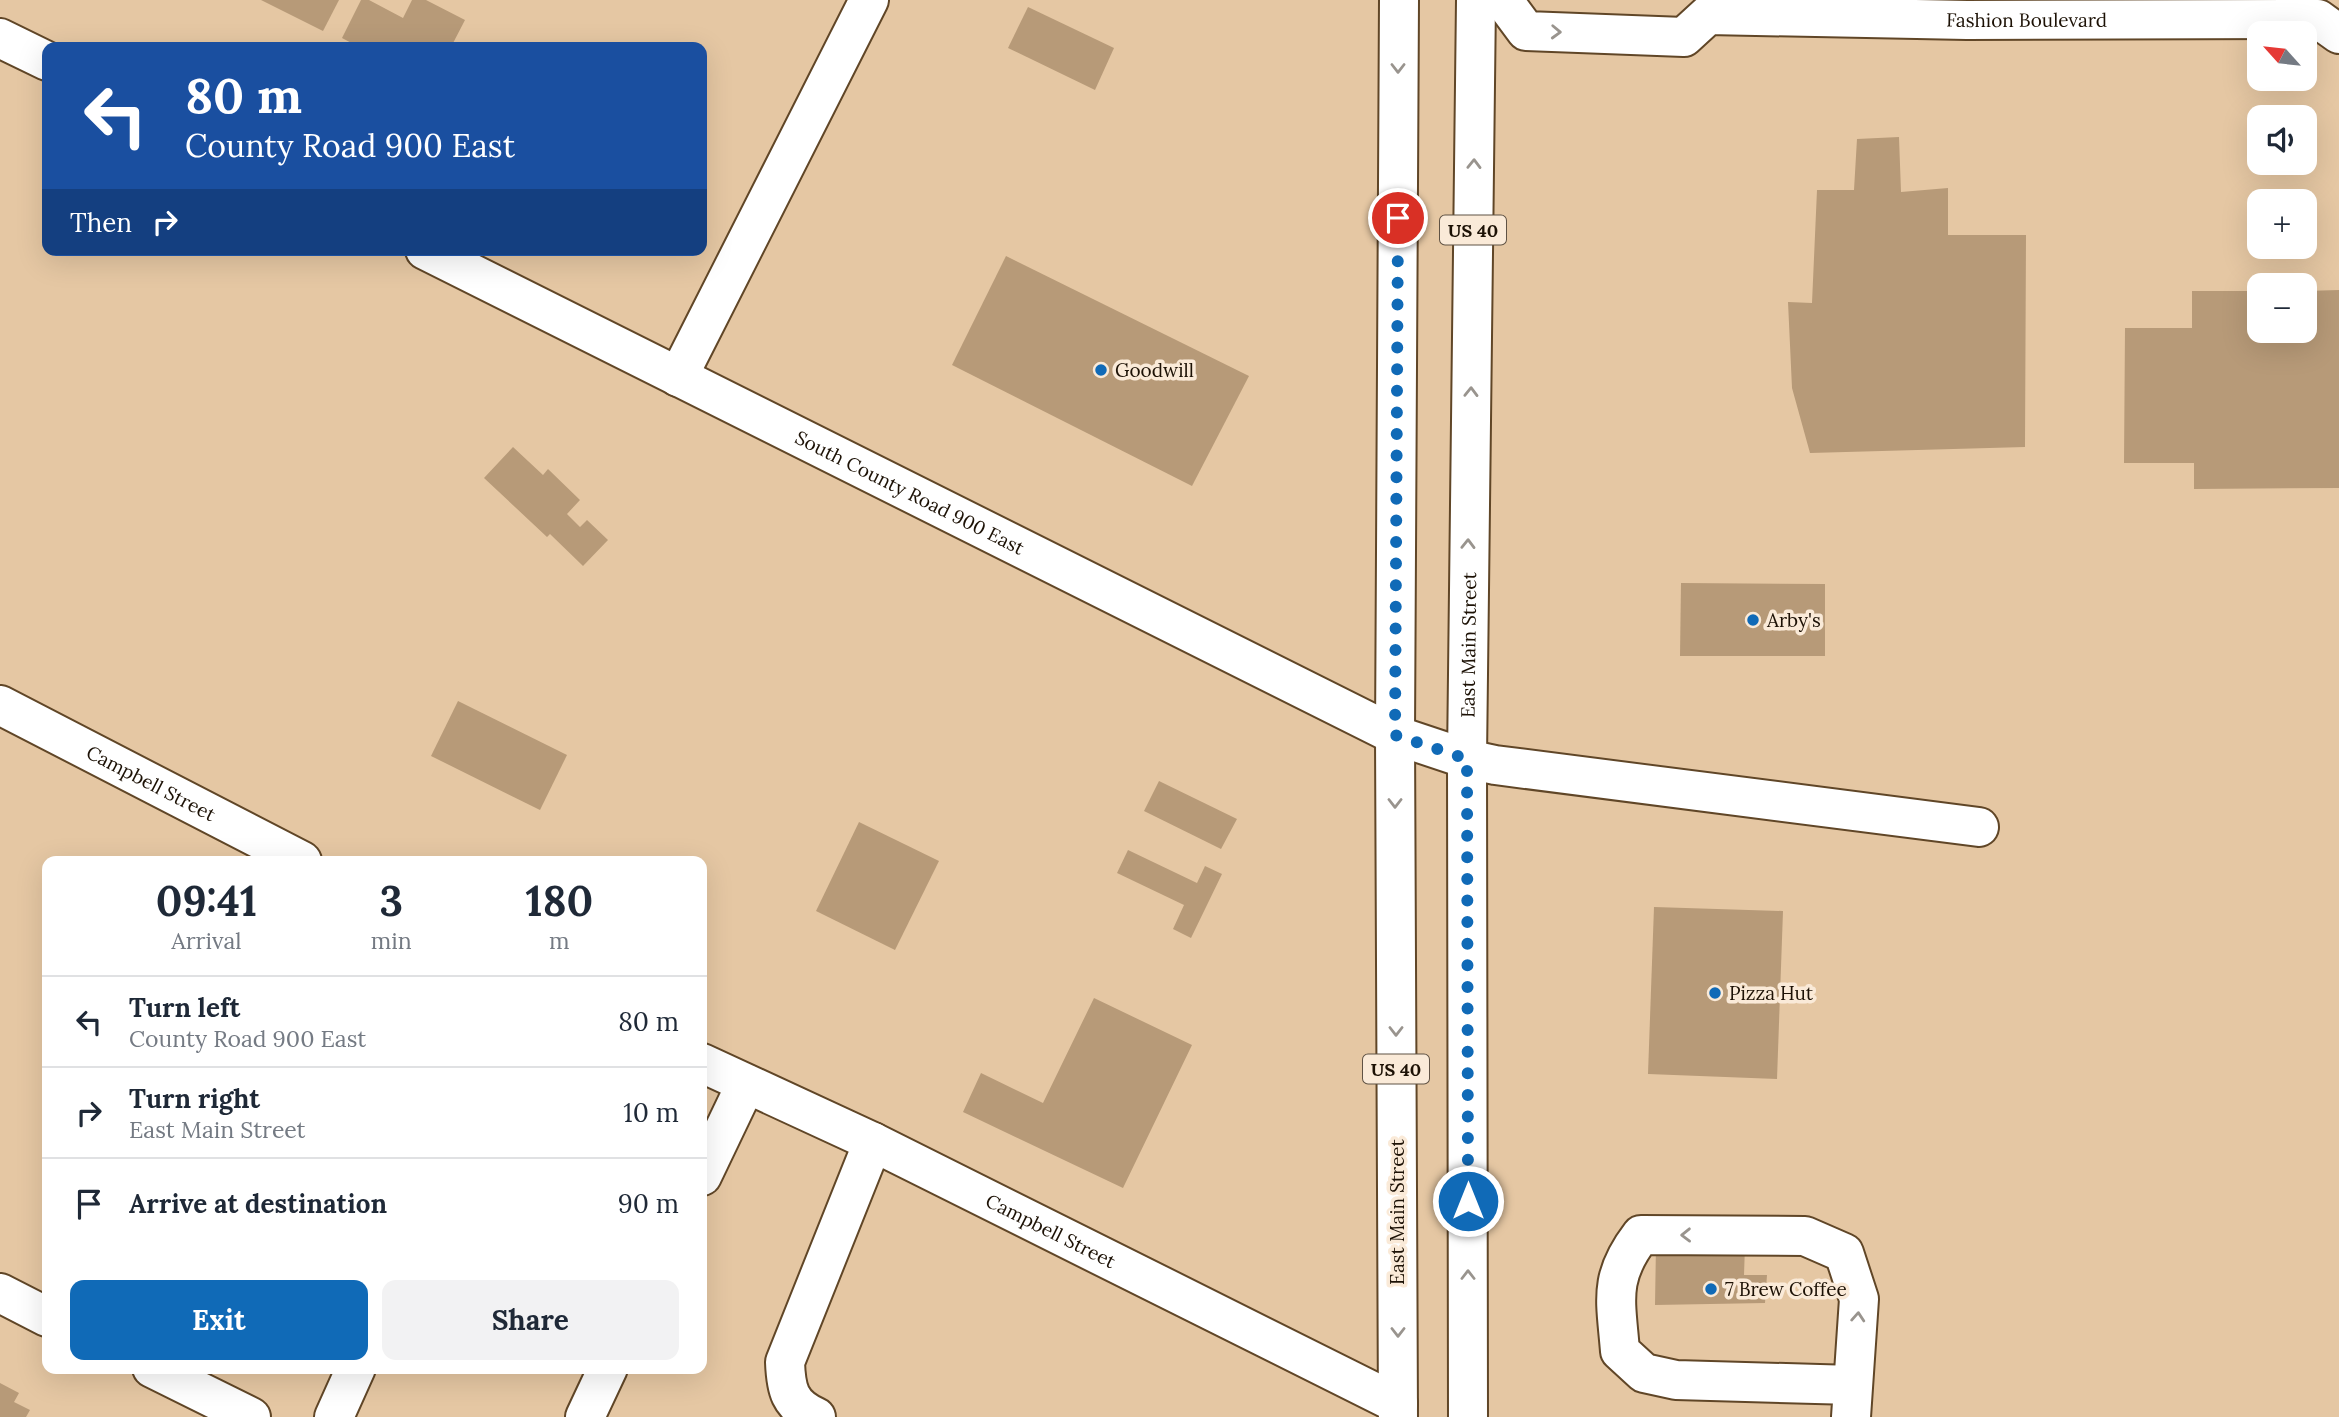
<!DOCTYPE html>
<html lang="en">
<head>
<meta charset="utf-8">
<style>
	body { margin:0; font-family:Lora,serif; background:#f2f2f3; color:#1f2937; height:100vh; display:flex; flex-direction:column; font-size:26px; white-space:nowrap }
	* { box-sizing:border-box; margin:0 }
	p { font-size:23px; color:#747a83 }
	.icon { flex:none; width:38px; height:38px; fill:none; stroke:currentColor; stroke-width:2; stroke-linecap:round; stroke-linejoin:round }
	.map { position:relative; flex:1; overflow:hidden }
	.panel { position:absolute; left:42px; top:856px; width:665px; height:518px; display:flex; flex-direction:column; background:#fff; border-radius:14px; box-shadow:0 7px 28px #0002 }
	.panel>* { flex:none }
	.hud { position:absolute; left:42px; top:42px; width:665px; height:214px; border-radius:14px; box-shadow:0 7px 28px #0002; background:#1a4fa0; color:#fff; overflow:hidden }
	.needle { width:46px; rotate:297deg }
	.buttons { position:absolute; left:2247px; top:21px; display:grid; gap:14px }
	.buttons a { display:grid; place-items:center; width:70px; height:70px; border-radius:14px; background:#fff; box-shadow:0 7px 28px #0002; font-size:35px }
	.pin { position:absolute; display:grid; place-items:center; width:60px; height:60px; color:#fff; margin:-30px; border:4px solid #fff; border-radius:50%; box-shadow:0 2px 7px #0007 }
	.me { position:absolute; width:77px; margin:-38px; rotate:0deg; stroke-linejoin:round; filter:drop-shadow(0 0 5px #0008) }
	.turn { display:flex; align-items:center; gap:24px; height:147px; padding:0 28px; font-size:32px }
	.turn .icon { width:91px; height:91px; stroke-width:2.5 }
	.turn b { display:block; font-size:49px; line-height:60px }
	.then { display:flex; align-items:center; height:66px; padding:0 28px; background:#0003; gap:14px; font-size:26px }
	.eta { display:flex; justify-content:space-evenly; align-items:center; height:119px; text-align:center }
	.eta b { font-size:42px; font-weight:800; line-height:49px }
	.button { display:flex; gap:14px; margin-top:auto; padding:14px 28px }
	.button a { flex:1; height:80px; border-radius:14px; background:#106ab7; color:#fff; font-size:28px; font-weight:800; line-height:80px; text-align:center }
	.button a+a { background:#f2f2f3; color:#1f2937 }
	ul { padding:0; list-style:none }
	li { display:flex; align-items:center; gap:21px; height:91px; padding:0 28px; border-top:2px solid #e0e1e3 }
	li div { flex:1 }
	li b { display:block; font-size:26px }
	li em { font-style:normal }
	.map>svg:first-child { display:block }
	.building { fill:#b79a78 }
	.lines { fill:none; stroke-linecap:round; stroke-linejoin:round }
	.minor-casing { stroke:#604627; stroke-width:42 }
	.major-casing { stroke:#604627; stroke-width:42 }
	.minor { stroke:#fff; stroke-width:38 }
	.major { stroke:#fff; stroke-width:38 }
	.oneway { stroke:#99948e }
	.route { stroke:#106ab7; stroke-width:12; stroke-dasharray:0 21.6 }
	.poi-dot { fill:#106ab7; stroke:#faead8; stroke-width:2.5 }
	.labels { text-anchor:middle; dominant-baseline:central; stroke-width:7; stroke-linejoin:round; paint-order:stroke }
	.shield { fill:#faead8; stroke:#5f5244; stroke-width:2 }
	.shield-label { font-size:18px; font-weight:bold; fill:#1c1105 }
	.street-label { font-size:19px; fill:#1c1105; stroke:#faead8 }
	.poi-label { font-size:19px; fill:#1c1105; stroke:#faead8; text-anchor:start }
</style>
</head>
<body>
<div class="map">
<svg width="2339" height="1417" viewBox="0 0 2339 1417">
	<rect width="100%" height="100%" fill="#e5c7a3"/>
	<!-- building -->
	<g class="building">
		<path d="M261,0H339L323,31Z"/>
		<path d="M361,0H369L403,18L412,0H426L465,20L451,47H359L342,38Z"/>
		<path d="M1028,7L1114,48L1095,90L1008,48Z"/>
		<path d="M1899,137L1901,192L1948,188V235H2026L2025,447L1810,453L1792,388L1788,302L1812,303L1817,190H1854L1857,139Z"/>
		<path d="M1006,256L1249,376L1192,486L952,365Z"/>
		<path d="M2339,290V488L2194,489V463H2124L2125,328H2192V291H2259V331H2305V291Z"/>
		<path d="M513,447L543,475L548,469L580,500L567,514L580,527L587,520L608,540L583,566L550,534L547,537L484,478Z"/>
		<path d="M1681,583L1825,584V656H1680Z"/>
		<path d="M458,701L567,755L540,810L431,756Z"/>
		<path d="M1159,781L1237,819L1221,849L1144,811Z"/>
		<path d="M859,822L939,861L895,950L816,911Z"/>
		<path d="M1128,850L1197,883L1205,866L1222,874L1191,938L1173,929L1184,905L1117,873Z"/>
		<path d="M1654,907L1783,911L1777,1079L1648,1074Z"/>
		<path d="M1094,998L1192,1045L1123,1188L963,1112L981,1073L1043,1103Z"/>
		<path d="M1656,1245L1745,1246L1744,1275H1767L1765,1303L1655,1305Z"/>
		<path d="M0,1383L19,1393L14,1402L30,1410L26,1417H0Z"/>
	</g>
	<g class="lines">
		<!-- minor casing -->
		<g class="minor-casing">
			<g id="minor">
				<path id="s1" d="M1503,0L1526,31L1684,37L1708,15L1967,20L2318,19L2339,34"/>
				<path d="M0,38L47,61"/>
				<path id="s2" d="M425,250L1395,735L1467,759L1495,765L1979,827"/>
				<path d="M678,377L869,0"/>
				<path id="s3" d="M0,705L302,861"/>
				<path id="s4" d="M702,1063L873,1142L1398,1404"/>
				<path d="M702,1176L746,1084"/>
				<path d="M0,1293L47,1317"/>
				<path d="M152,1368L251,1417"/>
				<path d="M334,1417L356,1368"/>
				<path d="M585,1417L608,1368"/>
				<path d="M816,1417C789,1405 786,1389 785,1362L873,1142"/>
				<path d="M1851,1417L1859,1299L1844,1253L1805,1236L1641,1235C1608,1278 1616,1300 1620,1351L1644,1373L1676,1380L1853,1385"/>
			</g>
		</g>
		<!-- major casing -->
		<g class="major-casing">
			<g id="major">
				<path d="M1398,1417L1395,735L1399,0"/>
				<path id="s5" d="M1468,1417L1467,759L1476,0"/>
			</g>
		</g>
		<!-- minor -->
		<use href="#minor" class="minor"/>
		<!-- major -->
		<use href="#major" class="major"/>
	</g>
	<!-- one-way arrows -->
	<defs><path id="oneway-chevron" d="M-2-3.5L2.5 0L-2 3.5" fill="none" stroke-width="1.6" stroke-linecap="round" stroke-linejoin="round" transform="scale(1.75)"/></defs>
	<g class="oneway">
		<use href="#oneway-chevron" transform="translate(1556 32) rotate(2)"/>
		<use href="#oneway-chevron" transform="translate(1398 68) rotate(90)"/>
		<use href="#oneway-chevron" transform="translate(1474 164) rotate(-89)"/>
		<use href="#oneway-chevron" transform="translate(1471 392) rotate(-89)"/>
		<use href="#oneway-chevron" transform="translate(1468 544) rotate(-89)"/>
		<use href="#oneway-chevron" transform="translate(1395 803) rotate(90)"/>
		<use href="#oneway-chevron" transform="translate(1396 1031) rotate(90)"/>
		<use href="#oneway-chevron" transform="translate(1686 1235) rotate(179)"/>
		<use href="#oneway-chevron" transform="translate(1468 1275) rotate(-90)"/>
		<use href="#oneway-chevron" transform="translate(1858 1317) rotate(-86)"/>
		<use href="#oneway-chevron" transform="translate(1398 1332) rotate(90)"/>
	</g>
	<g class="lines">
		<!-- route -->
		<path class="route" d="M1398,218L1395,735L1467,759L1468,1201"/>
	</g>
	<!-- markers -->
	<g class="poi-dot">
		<circle cx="1101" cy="370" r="7"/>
		<circle cx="1753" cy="620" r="7"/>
		<circle cx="1715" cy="993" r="7"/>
		<circle cx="1711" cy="1289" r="7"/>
	</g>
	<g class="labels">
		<!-- shield labels -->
		<g class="shield">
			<rect x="1440" y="215.5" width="66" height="29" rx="5"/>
			<rect x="1363" y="1054.5" width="66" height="29" rx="5"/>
		</g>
		<g class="shield-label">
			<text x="1473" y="230">US 40</text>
			<text x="1396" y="1069">US 40</text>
		</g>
		<!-- street labels -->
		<g class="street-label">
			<text stroke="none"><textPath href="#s1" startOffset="548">Fashion Boulevard</textPath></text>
			<text stroke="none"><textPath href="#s2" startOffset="542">South County Road 900 East</textPath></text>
			<text stroke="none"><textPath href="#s5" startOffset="772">East Main Street</textPath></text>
			<text stroke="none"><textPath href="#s3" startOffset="170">Campbell Street</textPath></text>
			<text transform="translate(1397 1212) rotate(-90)">East Main Street</text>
			<text stroke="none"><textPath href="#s4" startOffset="387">Campbell Street</textPath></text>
		</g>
		<!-- poi labels -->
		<g class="poi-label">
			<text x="1115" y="370">Goodwill</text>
			<text x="1767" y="620">Arby's</text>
			<text x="1729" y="993">Pizza Hut</text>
			<text x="1725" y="1289">7 Brew Coffee</text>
		</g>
	</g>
</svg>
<div class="buttons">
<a><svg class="needle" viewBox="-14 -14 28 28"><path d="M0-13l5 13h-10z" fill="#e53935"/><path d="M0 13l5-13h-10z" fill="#747a83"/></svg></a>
<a><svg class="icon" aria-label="sound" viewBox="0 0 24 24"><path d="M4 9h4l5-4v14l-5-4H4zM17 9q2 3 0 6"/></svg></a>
<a>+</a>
<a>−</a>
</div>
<div class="pin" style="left:1398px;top:218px;background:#d93025"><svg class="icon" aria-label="arrive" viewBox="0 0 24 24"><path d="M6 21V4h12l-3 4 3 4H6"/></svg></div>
<svg class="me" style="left:1468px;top:1201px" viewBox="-20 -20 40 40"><circle r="17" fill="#106ab7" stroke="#fff" stroke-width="3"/><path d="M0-11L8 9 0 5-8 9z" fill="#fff"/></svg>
<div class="hud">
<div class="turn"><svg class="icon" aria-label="left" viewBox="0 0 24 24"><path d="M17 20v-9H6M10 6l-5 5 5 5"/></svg><div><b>80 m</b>County Road 900 East</div></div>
<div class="then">Then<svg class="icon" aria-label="right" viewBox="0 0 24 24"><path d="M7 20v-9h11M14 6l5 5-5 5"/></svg></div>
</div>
<section class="panel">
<div class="eta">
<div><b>09:41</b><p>Arrival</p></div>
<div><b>3</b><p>min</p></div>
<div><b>180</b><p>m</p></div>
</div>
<ul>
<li><svg class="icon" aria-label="left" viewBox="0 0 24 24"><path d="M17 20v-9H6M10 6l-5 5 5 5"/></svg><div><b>Turn left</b><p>County Road 900 East</p></div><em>80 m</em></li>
<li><svg class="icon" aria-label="right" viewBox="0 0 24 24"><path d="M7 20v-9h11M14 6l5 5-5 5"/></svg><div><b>Turn right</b><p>East Main Street</p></div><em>10 m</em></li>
<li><svg class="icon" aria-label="arrive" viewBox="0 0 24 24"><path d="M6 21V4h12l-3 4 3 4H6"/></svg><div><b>Arrive at destination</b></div><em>90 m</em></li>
</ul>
<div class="button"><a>Exit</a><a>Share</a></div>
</section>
</div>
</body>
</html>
